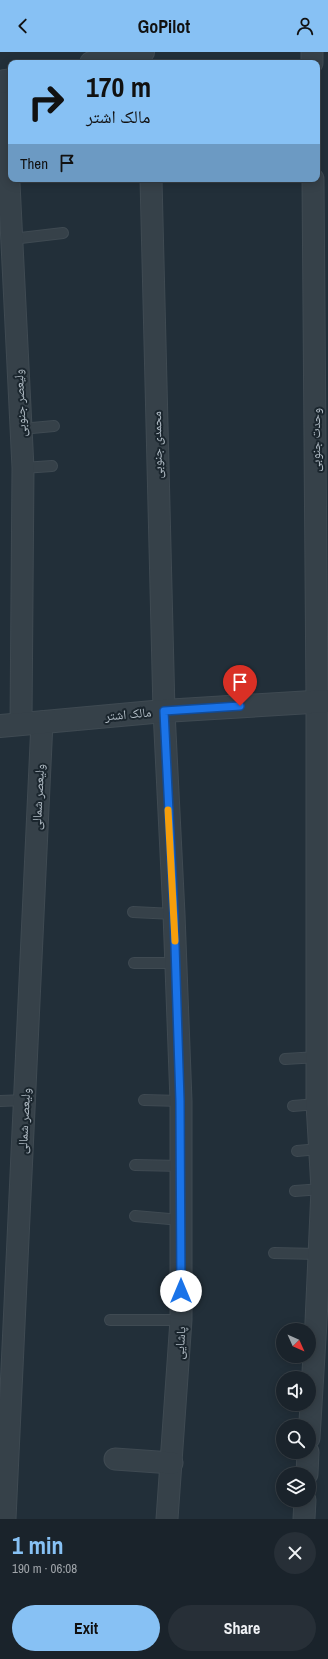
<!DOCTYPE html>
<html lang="en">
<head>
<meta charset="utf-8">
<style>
	body { margin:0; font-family:"Archivo Narrow","Noto Naskh Arabic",sans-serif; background:#272f37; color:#f1f3f6; height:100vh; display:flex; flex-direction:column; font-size:15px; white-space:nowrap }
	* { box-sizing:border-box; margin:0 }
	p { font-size:13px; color:#9fa4a9 }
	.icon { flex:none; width:22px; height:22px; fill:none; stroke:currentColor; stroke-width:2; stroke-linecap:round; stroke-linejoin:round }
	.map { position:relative; height:1467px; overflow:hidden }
	.drawer { display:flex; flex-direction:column; background:#1a232b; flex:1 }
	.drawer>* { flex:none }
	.guide { position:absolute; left:8px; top:8px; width:312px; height:122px; border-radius:8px; box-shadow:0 2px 10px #0003,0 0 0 1px #384047; background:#87c1f4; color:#111; overflow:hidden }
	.needle { width:26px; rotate:135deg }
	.controls { position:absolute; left:276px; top:1271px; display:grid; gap:8px }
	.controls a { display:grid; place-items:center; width:40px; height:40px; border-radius:50%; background:#1a232b; box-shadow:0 2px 10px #0003,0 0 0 1px #384047; font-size:20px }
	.pin { position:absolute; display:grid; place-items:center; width:34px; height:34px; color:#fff; margin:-41px -17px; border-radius:50% 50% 50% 0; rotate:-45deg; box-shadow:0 0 4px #0007 }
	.pin .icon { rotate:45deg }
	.me { position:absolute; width:44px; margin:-22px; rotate:0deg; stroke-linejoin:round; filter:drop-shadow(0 0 3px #0008) }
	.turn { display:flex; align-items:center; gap:14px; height:84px; padding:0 12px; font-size:18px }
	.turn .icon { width:52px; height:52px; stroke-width:2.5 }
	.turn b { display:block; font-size:28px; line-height:34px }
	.then { display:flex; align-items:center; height:38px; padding:0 12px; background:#0003; gap:8px; font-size:15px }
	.round { display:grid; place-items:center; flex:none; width:42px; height:42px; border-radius:21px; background:#272f37 }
	.head { display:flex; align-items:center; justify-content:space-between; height:68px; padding:0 12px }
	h1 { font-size:24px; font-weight:800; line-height:30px; color:#87c1f4 }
	.primary-button { display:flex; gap:8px; margin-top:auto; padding:8px 12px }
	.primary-button a { flex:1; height:46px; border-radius:24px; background:#87c1f4; color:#111; font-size:16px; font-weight:800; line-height:46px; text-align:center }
	.primary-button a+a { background:#272f37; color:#f1f3f6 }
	header { display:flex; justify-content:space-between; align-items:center; height:52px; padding:0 12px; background:#87c1f4; color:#111; font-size:18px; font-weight:800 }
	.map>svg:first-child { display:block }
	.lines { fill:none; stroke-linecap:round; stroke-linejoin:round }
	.service-casing { stroke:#3f4a52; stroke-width:12 }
	.minor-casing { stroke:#3f4a52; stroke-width:23 }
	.tertiary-casing { stroke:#3f4a52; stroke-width:24 }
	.service { stroke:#364149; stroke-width:10 }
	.minor { stroke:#364149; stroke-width:21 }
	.tertiary { stroke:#364149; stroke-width:22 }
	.route-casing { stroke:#114b97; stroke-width:10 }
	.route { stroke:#1a73e8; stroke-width:7 }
	.slow { stroke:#f59e0b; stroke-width:7 }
	.labels { text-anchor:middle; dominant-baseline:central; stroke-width:4; stroke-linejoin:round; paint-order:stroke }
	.street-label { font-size:13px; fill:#b1bcc5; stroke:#1b262e }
</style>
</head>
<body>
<header><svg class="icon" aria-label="back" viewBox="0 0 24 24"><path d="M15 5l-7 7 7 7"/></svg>GoPilot<svg class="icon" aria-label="person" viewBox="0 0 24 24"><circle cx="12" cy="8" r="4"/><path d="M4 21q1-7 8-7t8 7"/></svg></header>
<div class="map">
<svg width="328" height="1467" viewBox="0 0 328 1467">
	<rect width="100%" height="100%" fill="#222f39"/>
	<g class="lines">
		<!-- service casing -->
		<g class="service-casing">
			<g id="service">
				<path d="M12,187L63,181"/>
				<path d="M21,377L54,374"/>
				<path d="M23,416L52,414"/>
				<path d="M133,860L174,862"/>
				<path d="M134,911H175"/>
				<path d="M285,1007L318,1005"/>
				<path d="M144,1048L181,1049"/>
				<path d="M0,1049L25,1048"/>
				<path d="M293,1054L317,1052"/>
				<path d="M297,1099L319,1097"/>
				<path d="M135,1113L181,1114"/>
				<path d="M295,1139L322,1137"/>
				<path d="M135,1164L181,1168"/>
				<path d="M274,1201L318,1202"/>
				<path d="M110,1268H181"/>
			</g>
		</g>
		<!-- minor casing -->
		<g class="minor-casing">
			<g id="minor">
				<path d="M312,0V11"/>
				<path d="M4,29L23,416L21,672"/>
				<path d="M151,127L164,659L174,862L181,1049V1268L167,1467"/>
				<path d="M309,1386L316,1270L322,1137L317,1052V650L313,127"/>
				<path d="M115,1407L172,1411"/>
				<path d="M307,1422L308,1400"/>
				<path d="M5,1467L42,670"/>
				<path d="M304,1467L305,1448"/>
			</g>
		</g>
		<!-- tertiary casing -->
		<g class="tertiary-casing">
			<g id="tertiary">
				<path d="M91,11L143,0"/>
				<path d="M0,30L11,28"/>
				<path d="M0,674L164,659L328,649"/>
			</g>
		</g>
		<!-- service -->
		<use href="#service" class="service"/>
		<!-- minor -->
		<use href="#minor" class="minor"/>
		<!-- tertiary -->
		<use href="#tertiary" class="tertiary"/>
	</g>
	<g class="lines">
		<!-- route casing -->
		<g class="route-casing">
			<path id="route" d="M181,1239L180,1049L174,862L164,659L240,654"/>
		</g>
		<!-- route -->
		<use href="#route" class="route"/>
		<!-- slow -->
		<path class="slow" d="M168,758L175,889"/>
	</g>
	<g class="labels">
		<!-- street labels -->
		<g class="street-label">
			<text transform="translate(20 351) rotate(-93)">ولیعصر جنوبی</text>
			<text transform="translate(315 388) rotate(-90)">وحدت جنوبی</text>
			<text transform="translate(157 393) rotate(-91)">محمدی جنوبی</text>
			<text transform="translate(128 662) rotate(-5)">مالک اشتر</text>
			<text transform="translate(38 745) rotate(-87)">ولیعصر شمالی</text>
			<text transform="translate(24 1069) rotate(-87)">ولیعصر شمالی</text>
			<text transform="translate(180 1291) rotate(-86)">پاشایی</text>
		</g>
	</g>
</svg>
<div class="controls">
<a><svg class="needle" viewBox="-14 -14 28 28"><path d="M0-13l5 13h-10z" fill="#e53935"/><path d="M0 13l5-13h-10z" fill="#9fa4a9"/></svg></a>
<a><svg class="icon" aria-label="sound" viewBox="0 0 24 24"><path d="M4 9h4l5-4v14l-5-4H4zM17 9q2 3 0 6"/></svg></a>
<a><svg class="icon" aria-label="search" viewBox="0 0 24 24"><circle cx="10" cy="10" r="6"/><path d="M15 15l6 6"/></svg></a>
<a><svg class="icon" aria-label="layers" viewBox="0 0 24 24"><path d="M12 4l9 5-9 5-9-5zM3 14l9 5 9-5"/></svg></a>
</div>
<div class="pin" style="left:240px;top:654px;background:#d93025"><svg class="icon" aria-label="arrive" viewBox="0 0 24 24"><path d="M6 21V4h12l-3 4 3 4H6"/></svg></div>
<svg class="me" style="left:181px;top:1239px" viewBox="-20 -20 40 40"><circle r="19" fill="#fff"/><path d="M0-13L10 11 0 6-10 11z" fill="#1a73e8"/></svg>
<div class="guide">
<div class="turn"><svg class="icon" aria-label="right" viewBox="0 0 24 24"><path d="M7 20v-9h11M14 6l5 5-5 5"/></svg><div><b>170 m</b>مالک اشتر</div></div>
<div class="then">Then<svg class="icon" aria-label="arrive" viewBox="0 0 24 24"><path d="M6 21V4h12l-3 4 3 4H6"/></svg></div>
</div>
</div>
<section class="drawer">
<div class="head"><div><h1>1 min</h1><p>190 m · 06:08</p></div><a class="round"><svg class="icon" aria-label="close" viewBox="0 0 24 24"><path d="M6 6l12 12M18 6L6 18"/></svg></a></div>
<div class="primary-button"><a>Exit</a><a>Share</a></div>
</section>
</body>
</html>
